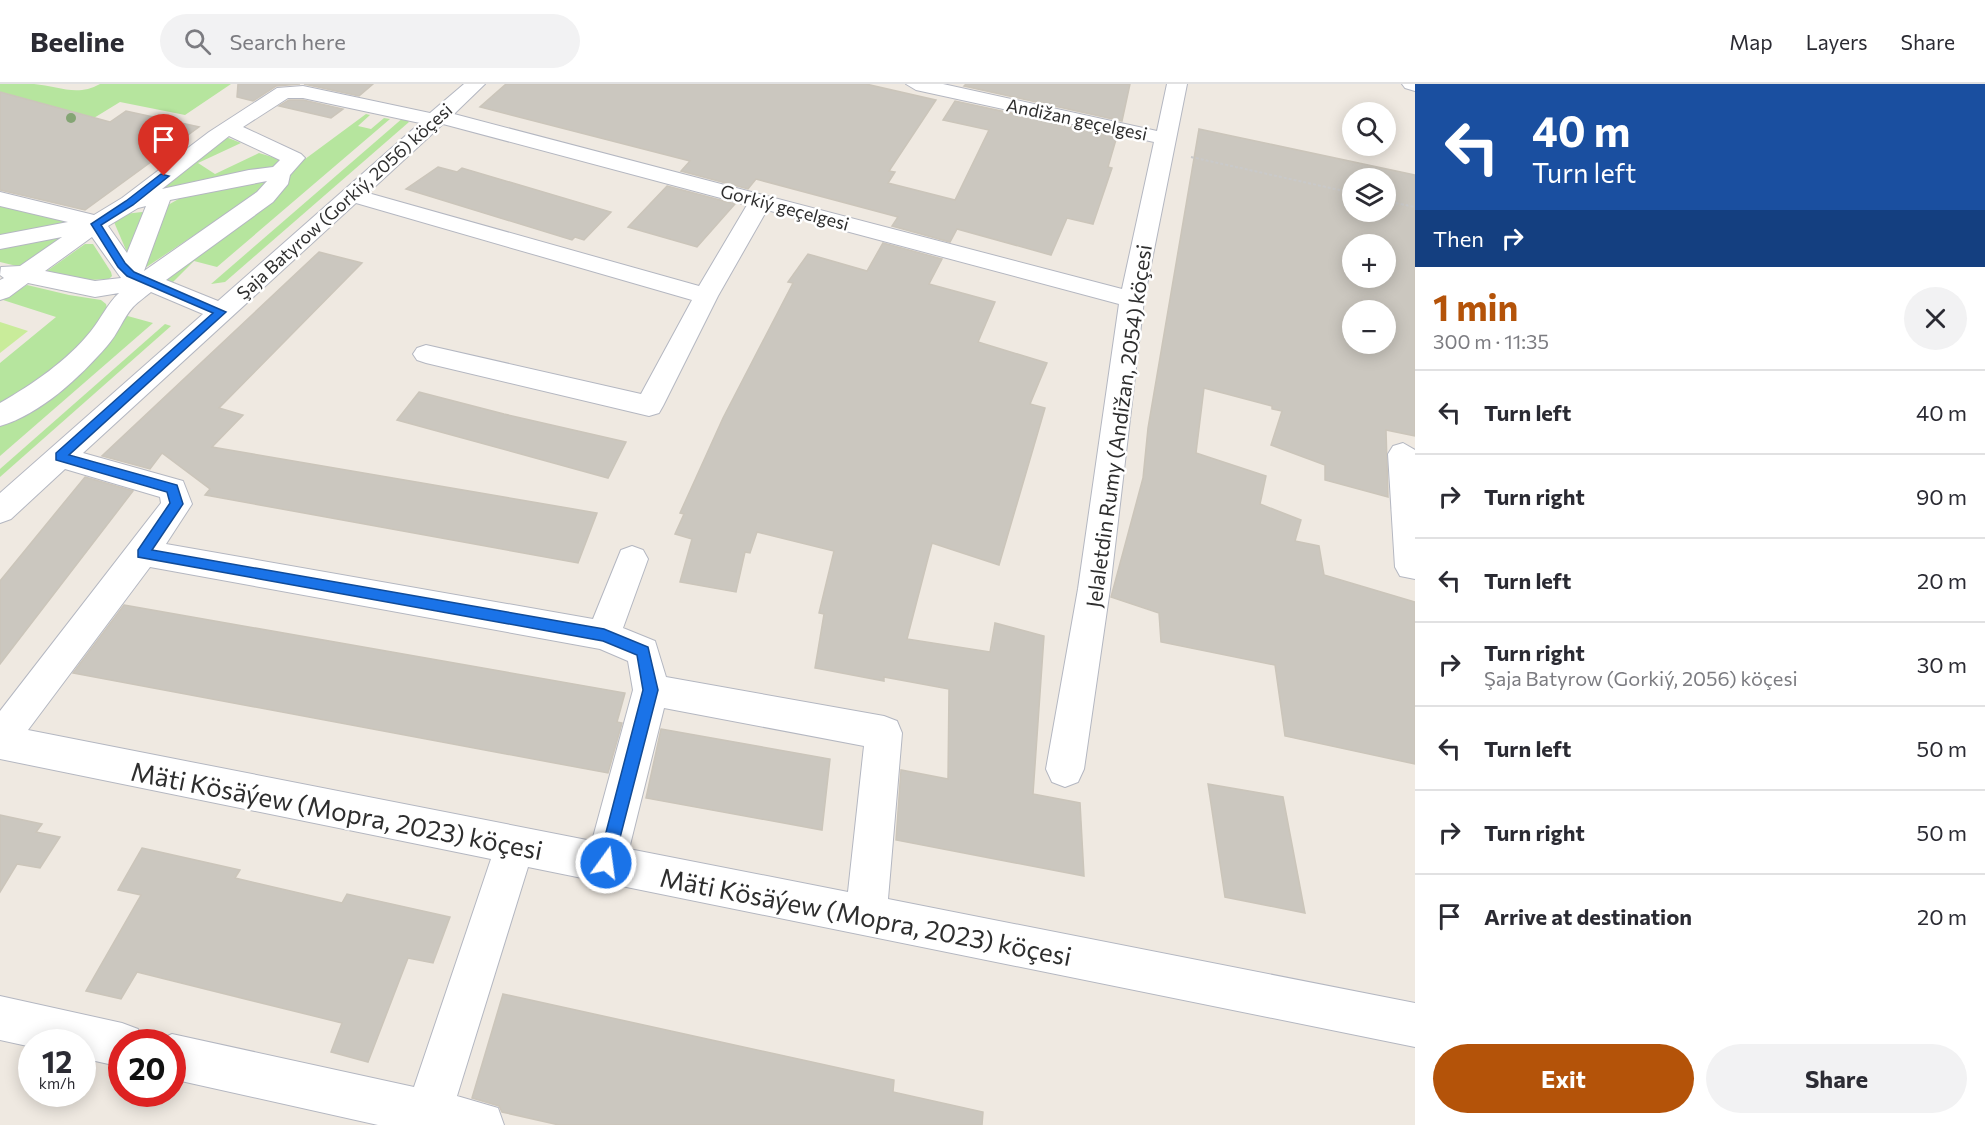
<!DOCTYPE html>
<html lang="en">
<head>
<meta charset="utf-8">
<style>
	body { margin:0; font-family:Commissioner,sans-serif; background:#f2f2f3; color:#2b2b33; height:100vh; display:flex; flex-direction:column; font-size:22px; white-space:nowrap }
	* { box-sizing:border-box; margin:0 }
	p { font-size:20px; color:#7c7c81 }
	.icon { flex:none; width:33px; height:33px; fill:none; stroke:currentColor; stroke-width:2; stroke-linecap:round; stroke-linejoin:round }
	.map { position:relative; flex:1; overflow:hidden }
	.side { display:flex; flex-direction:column; background:#fff; width:570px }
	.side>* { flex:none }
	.banner { background:#1a4fa0; color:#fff; overflow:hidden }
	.tools { position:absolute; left:1342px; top:18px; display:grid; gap:12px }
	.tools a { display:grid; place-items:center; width:54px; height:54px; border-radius:50%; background:#fff; box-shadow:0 3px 15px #0003; font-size:30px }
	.speed { position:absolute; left:18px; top:945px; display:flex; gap:12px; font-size:30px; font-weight:700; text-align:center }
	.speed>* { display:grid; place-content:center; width:78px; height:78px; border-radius:50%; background:#fff; box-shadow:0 3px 15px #0003; line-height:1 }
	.speed small { font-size:15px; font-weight:400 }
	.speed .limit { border:9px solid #d22; background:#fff; color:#111 }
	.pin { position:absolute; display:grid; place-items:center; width:51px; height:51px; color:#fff; margin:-62px -26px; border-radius:50% 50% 50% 0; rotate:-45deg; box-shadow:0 0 6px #0007 }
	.pin .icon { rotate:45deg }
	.me { position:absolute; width:66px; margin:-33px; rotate:14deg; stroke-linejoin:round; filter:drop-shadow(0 0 4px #0008) }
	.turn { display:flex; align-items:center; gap:21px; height:126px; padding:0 18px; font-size:27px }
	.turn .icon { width:78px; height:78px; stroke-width:2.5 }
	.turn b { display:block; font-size:42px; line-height:51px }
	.then { display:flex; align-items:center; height:57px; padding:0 18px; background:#0003; gap:12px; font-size:22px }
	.round { display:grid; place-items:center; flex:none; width:63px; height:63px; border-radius:32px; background:#f2f2f3 }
	.headline { display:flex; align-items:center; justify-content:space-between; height:102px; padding:0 18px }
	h1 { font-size:36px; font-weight:700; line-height:45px; color:#b45309 }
	.cta { display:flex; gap:12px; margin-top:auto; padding:12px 18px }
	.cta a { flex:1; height:69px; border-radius:36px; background:#b45309; color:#fff; font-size:24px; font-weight:700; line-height:69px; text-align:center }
	.cta a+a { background:#f2f2f3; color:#2b2b33 }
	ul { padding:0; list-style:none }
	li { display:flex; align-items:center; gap:18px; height:84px; padding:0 18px; border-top:2px solid #e1e1e2 }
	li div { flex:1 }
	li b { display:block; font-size:22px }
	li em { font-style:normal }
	header { display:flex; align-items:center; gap:36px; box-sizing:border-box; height:84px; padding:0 30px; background:#fff; border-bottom:2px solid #e1e1e2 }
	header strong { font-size:28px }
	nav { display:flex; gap:33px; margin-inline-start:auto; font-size:21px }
	.search { width:420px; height:54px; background:#f2f2f3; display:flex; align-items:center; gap:15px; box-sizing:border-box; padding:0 21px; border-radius:33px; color:#7c7c81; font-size:22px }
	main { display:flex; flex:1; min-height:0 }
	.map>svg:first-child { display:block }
	.green { fill:#b6e59e }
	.pitch { fill:#c9ec9a }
	.building { fill:#cbc7bf; stroke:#cbc5ba; stroke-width:1.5; fill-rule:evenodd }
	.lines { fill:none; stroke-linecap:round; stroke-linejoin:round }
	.minor-casing { stroke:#b4b7c1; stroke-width:2 }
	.path { stroke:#c9c9c9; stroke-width:2; stroke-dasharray:3 2; stroke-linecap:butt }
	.minor { fill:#fff; fill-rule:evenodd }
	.tree { fill:#84a574 }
	.route { fill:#1a73e8; stroke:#114b97; stroke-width:1.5 }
	.labels { text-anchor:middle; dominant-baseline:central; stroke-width:5; stroke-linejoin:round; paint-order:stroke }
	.far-street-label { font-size:18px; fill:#2e2e2e; stroke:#fff }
	.street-label { font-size:21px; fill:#2e2e2e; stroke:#fff }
	.near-street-label { font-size:26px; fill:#2e2e2e; stroke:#fff }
</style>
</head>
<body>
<header>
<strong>Beeline</strong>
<div class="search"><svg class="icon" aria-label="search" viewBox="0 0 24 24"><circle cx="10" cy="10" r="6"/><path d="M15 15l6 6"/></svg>Search here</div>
<nav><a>Map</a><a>Layers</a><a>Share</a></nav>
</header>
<main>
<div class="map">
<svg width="1415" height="1041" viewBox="0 0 1415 1041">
	<rect width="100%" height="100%" fill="#efe9e1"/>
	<!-- green -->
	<g class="green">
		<path d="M0,0C11,0 23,0 34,0C58,2 77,13 100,0H231L185,31L120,18L71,48L0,31Z"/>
		<path d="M366,30L370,31L358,42L371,45L384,34L390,35L217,183L194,177L170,201L167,199V194L281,103L297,81Z"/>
		<path d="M404,33L409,38L225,198L211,200Z"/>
		<path d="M226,53L241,59L198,79L215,90L259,69L282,76L274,83L168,105L162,104Z"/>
		<path d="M266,96L268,102L142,186L168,121L182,113Z"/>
		<path d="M0,121L72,138L0,151Z"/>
		<path d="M142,128L145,129L129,173L114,138L125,130Z"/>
		<path d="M59,152L57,159L25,184L0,178V162Z"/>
		<path d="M85,160H93L111,188L112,192L109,195L89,196L47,187Z"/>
		<path d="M27,201L69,211L101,216L106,220L108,228L61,283L0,325V279L56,233L3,216Z"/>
		<path d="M124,231L153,239L0,372V338Z"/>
		<path d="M165,240L171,242L0,393V385Z"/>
	</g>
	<!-- pitch -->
	<path class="pitch" d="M0,238L28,247L0,269Z"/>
	<!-- building -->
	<g class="building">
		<path d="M238,0H300L276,2L253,17L237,13Z"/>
		<path d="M304,0H373L359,12Z"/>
		<path d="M506,0H866L936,16L889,87L895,88L888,99L955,116L989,46L943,36L955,17L1117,52L1108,83L1112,84L1093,140L1067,134L1051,171L957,145L950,158L892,142L898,133L756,95L748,105L681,87L690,77L480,23Z"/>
		<path d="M966,0H1130L1122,37L964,2Z"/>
		<path d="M0,8L110,38L126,27L199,43L85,126L0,106Z"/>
		<path d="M289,16H303L343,25L331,34L279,22Z"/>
		<path d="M1199,45L1415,91V352L1386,346L1388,413L1325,396V381L1271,361L1282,327L1272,325V322L1204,304L1196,369L1266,392L1260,420L1301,436L1295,457L1319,462L1324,491L1415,518V680L1285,652L1275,581L1161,558L1159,529L1111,513L1143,394L1148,344ZM1353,94H1386V128H1353ZM1353,160H1386V194H1353ZM1353,226H1386V260H1353Z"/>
		<path d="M438,83L457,88L462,84L611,128L584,156L575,153L572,156L406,105Z"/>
		<path d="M667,102L735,120L697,163L628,143Z"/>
		<path d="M883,159L942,175L929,200L995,218L978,258L1047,279L1030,320L1045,324L999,481L932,459L907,555L990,568L995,539L1044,552L1033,710L1080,719L1084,792L896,756L901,686L948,695L949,605L884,593V597L815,584L824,530L819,529L834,467L757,448L750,469L745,468L736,508L680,498L692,455L675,450L684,430L680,429L723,334L793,199L788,198L808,170L867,187Z"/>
		<path d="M319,168L362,179L219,324L243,331L212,363L597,429L578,479L205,411L210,405L162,369L150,385L102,372Z"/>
		<path d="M419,308L504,330L626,358L608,394L397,336Z"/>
		<path d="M85,393L133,407L0,580V497Z"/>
		<path d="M124,521L625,609L617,638L622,639L608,689L73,589Z"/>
		<path d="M661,645L830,675L822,746L646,714Z"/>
		<path d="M1208,700L1283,713L1305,829L1225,813Z"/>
		<path d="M0,731L42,740L36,748L60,753L40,784L17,780L0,808Z"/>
		<path d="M142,764L240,786L235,794L342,819L347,810L450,833L433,879L408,874L368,978L331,968L342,939L137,888L121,915L86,907L141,811L118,806Z"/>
		<path d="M503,910L894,996L893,1008L983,1028L982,1041H559L502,1028L499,1022L472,1014Z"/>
	</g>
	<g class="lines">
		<!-- minor casing -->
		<g class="minor-casing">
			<g id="minor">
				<path d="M464,0H485L454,30L1122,205L1154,58L916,6L906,0H943L1157,47L1167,0H1187L1144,216L1110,505L1084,685L1078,698L1065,703L1052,698L1046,685L1078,505L1119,220L767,126L718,212L663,322L659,329L649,332L426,279L417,276L413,270L417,264L426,261L641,310L692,216L356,119L83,369L183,397L192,420L166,460L593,535L621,466L632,462L643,466L648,475L623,544L655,557L666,593L884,632L897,637L902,649L888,815L1415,919V963L528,783L457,1012L498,1024L504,1041H378L172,995V958H155L172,950L414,1003L491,775L0,675V627L161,419L160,413L65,385L11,435L0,439V409L203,230L151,208C145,213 139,217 133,223C123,234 118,250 107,262C80,293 41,330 0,342V319C33,300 67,277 91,247C101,235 107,220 119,209L95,213L28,199L9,213L0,216V196L4,194L0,191L1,183L20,182L62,153L0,165V151L68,138L0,122V108L94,131L122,114L209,48L277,4L303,2L430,29ZM288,14H303L420,39L218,217L166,196L273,118L288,100L290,91L305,74L301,70L243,43ZM443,40L747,121L699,202L368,109ZM229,52L280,76L273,83L249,86L162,105ZM267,97L257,108L144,187L170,116ZM146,122L127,169L108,142L138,124ZM92,153L121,194L95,197L45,187ZM150,483L600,565L628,577L633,606L592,757L28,646ZM664,624L864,662L848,808L629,765Z"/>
				<path d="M1402,0H1415V7L1405,4Z"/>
				<path d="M1403,359L1415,366V495L1400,492L1395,483L1388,370L1393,362Z"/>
				<path d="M0,912L122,939L138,945L143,958H122V983L82,974V958H32V963L0,956Z"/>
			</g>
		</g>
		<!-- path -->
		<g class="path">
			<path d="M1191,73L1353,109"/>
			<path d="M1386,117L1415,123"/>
		</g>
		<!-- minor -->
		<use href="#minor" class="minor"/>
	</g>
	<!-- trees -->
	<circle class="tree" cx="71" cy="34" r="5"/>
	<!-- route -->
	<path class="route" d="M161,90L169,92L133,121L101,141L125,179L134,188L226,228L69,371L177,401L183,420L152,466L604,545L648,563L658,606L612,785L606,787L600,785L598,779L643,606L637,571L603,557L138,473V466L170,419L167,408L56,376V369L213,229L127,192L118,183L91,140L126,117Z"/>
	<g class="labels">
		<!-- far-street labels -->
		<g class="far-street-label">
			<text transform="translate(1077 35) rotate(12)">Andižan geçelgesi</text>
			<text transform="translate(344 117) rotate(-42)">Şaja Batyrow (Gorkiý, 2056) köçesi</text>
			<text transform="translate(785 123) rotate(15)">Gorkiý geçelgesi</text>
		</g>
		<!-- street labels -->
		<g class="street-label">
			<text transform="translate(1118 342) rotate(-82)">Jelaletdin Rumy (Andižan, 2054) köçesi</text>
		</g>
		<!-- near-street labels -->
		<g class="near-street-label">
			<text transform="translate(337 726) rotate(11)">Mäti Kösäýew (Mopra, 2023) köçesi</text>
			<text transform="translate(866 832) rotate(11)">Mäti Kösäýew (Mopra, 2023) köçesi</text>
		</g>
	</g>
</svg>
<div class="tools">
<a><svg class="icon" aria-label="search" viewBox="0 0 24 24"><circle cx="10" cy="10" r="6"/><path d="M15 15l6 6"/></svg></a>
<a><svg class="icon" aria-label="layers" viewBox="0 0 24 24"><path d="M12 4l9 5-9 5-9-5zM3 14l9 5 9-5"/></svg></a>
<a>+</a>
<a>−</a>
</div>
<div class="speed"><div>12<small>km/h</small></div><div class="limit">20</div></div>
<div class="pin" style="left:164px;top:92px;background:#d93025"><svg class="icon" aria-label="arrive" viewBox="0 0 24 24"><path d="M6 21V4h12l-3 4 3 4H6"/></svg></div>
<svg class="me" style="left:606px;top:779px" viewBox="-20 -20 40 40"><circle r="17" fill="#1a73e8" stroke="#fff" stroke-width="3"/><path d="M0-11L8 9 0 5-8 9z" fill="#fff"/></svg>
</div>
<section class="side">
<div class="banner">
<div class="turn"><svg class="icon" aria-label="left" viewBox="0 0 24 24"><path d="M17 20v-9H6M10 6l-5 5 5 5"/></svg><div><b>40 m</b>Turn left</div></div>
<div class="then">Then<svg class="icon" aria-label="right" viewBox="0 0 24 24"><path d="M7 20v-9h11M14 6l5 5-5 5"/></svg></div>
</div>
<div class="headline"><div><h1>1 min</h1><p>300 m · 11:35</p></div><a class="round"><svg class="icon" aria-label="close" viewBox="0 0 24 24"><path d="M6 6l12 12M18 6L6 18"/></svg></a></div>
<ul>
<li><svg class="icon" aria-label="left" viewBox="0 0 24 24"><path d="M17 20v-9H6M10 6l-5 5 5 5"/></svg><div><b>Turn left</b></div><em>40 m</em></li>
<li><svg class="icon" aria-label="right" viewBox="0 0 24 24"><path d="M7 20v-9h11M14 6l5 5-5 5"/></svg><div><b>Turn right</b></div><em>90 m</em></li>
<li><svg class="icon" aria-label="left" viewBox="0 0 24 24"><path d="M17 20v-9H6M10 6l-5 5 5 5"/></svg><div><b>Turn left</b></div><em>20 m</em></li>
<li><svg class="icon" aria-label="right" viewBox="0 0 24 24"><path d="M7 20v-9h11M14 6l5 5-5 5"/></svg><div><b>Turn right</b><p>Şaja Batyrow (Gorkiý, 2056) köçesi</p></div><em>30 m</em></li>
<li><svg class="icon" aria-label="left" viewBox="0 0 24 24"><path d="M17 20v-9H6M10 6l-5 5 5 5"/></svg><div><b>Turn left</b></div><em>50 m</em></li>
<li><svg class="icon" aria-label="right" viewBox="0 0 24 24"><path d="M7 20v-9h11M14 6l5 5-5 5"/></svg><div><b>Turn right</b></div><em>50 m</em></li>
<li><svg class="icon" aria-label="arrive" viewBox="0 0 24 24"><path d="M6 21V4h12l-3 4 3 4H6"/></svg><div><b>Arrive at destination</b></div><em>20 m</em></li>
</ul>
<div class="cta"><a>Exit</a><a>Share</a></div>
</section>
</main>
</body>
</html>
